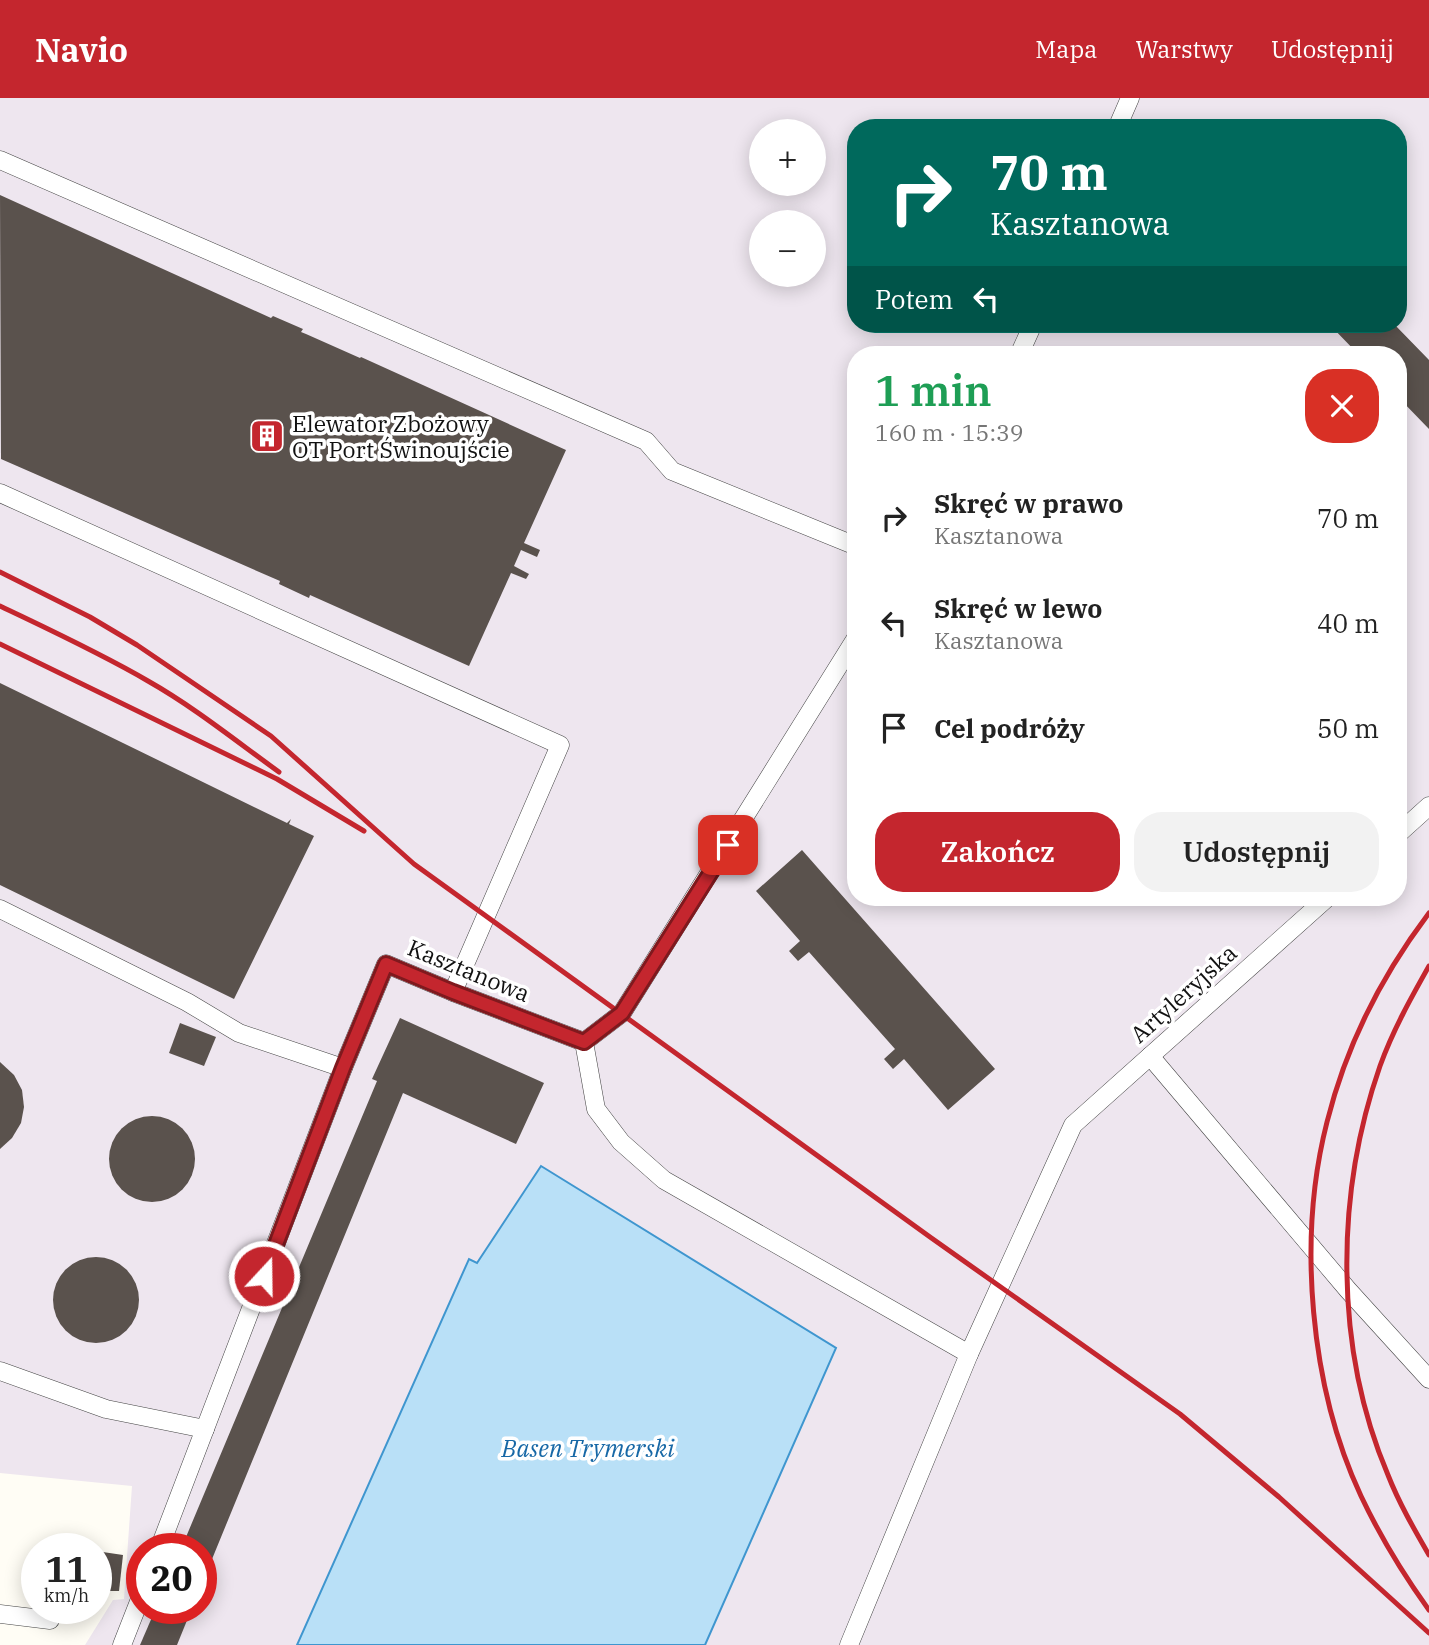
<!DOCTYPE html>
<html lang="pl">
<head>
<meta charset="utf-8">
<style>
	body { margin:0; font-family:"IBM Plex Serif",serif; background:#f2f2f2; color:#222; height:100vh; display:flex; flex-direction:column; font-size:26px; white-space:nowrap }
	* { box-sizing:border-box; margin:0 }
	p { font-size:23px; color:#767676 }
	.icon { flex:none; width:38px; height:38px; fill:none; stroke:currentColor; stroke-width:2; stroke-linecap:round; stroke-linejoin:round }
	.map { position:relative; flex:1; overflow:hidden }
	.sheet { position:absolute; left:847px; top:248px; width:560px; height:560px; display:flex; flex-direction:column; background:#fff; border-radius:28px; box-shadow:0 4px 18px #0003 }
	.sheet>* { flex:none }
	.guide { position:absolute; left:847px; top:21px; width:560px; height:214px; border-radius:28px; box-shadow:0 4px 18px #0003; background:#00695c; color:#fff; overflow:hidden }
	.tools { position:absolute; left:749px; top:21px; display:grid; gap:14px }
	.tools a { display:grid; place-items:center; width:77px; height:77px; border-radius:50%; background:#fff; box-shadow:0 4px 18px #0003; font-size:35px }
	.speed { position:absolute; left:21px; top:1435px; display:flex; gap:14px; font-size:35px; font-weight:700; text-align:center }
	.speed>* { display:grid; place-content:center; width:91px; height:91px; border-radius:50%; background:#fff; box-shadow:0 4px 18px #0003; line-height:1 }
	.speed small { font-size:18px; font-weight:400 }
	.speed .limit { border:10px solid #d22; background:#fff; color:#111 }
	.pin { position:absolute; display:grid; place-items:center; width:60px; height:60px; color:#fff; margin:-30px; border-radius:14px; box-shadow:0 4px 10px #0006 }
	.me { position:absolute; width:77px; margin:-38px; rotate:21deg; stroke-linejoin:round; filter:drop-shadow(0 0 5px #0008) }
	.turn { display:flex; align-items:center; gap:24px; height:147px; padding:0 28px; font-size:32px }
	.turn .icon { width:91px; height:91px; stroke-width:2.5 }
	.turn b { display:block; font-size:49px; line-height:60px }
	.then { display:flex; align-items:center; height:66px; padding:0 28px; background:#0003; gap:14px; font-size:26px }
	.round { display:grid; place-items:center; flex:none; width:74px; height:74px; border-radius:28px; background:#f2f2f2 }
	.head { display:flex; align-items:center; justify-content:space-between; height:119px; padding:0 28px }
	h1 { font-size:42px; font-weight:600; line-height:52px; color:#1e9e55 }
	.action { display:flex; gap:14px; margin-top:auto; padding:14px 28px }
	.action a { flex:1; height:80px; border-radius:28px; background:#c4262e; color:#fff; font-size:28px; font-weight:600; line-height:80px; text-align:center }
	.action a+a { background:#f2f2f2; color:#222 }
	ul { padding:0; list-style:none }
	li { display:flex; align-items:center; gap:21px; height:105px; padding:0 28px }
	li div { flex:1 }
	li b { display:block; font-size:26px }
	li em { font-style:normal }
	header { display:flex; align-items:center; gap:42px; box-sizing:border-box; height:98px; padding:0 35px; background:#c4262e; color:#fff }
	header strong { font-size:33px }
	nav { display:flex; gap:38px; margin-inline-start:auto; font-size:24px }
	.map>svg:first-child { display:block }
	.industrial { fill:#eee6ef; fill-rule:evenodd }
	.water { fill:#b9e0f7; stroke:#3f96cf; stroke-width:2 }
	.building { fill:#5a524d }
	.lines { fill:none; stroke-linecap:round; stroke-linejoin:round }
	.service-casing { stroke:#444; stroke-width:19 }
	.service { stroke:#fff; stroke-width:18 }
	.rail { stroke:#c4262e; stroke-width:5 }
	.route-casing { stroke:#7f191e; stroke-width:18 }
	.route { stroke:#c4262e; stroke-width:12 }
	.labels { text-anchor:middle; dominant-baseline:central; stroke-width:7; stroke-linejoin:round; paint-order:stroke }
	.poi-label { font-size:23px; fill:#111; stroke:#fff; text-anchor:start }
	.street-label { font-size:23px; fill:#111; stroke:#fff }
	.water-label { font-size:24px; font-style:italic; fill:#1768a6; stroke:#fff }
</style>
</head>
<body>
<header>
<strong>Navio</strong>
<nav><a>Mapa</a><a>Warstwy</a><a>Udostępnij</a></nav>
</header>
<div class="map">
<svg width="1429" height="1547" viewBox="0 0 1429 1547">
	<rect width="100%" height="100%" fill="#fffdf5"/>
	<!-- industrial -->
	<path class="industrial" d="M0,0H1429V1547H705L836,1250L477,1165L470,1161L297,1547H85L113,1502L124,1501L132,1388L0,1375ZM856,30H1398V226H856ZM761,33H814V86H761ZM761,124H814V177H761ZM856,257H1398V800H856ZM142,1451H201V1510H142Z"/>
	<!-- water -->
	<path class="water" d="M541,1068L836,1250L705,1547H297L469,1161L477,1165Z"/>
	<!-- building -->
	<g class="building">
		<path d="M0,97L271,220L273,218L303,231L301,234L306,236L360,260L361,259L566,352L524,445L540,452L537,459L521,452L514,468L529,476L526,481L511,475L469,568L310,497L309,500L279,486L280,483L1,361Z"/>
		<path d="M1329,226H1394L1429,262V331L1398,299V257H1359Z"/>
		<path d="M0,585L287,725L291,721L289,726L314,738L234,901L0,787Z"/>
		<path d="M802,752L995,971L948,1012L904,961L893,971L884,961L895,951L809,854L798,863L789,853L800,843L756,793Z"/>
		<path d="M400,920L544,985L516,1046L403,995L201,1488V1451H181L377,983L372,981Z"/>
		<path d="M180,925L216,939L204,968L169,955Z"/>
		<path d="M0,964L14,977L22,992L24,1009L21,1025L12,1040L0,1051Z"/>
		<circle cx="152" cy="1061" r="43"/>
		<circle cx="96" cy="1202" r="43"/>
		<path d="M96,1453L123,1457L119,1493H96Z"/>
		<path d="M156,1510H192L177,1547H140Z"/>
	</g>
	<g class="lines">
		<!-- service casing -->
		<g class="service-casing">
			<g id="service">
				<path d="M1117,30L1130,0"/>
				<path d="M0,62L646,343L672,373L856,448"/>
				<path d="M1019,257L1033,226"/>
				<path d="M0,395L560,647L453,894"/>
				<path d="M1398,736L1429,708"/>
				<path d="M0,811L187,904L239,935L343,970"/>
				<path d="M584,944L596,1011L621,1044L664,1082L969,1256"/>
				<path d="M1150,958L1348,1192L1429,1281"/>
				<path d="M0,1273L106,1311L205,1331"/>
				<path d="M159,1451L343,970L386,866L453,894L584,944L622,915L856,540"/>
				<path d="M0,1516L50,1522"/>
				<path d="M122,1547L142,1496"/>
				<path d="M849,1547L969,1256L1073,1027L1327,800"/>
			</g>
		</g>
		<!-- service -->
		<use href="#service" class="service"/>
		<!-- rail -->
		<g class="rail">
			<path d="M0,474L90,519L137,547L271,638L414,766L930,1139L1180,1316L1279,1399L1429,1535"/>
			<path d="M0,508C50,532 100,555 148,583C194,609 236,643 279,674"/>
			<path d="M0,546L277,681L364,733"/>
			<path d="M1429,815C1382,877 1346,948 1327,1024C1297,1141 1310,1289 1361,1398C1380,1438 1403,1476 1429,1512"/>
			<path d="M1429,868C1411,900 1393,932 1380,968C1335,1097 1334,1250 1388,1377C1399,1405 1414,1431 1429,1457"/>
		</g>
	</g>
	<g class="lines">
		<!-- route casing -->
		<g class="route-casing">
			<path id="route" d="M264,1178L343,970L386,866L453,894L584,944L622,915L728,747"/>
		</g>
		<!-- route -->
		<use href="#route" class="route"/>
	</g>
	<!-- icons -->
	<defs>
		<g id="building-square" transform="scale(1.75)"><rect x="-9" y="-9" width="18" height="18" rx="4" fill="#c4262e" stroke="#fff"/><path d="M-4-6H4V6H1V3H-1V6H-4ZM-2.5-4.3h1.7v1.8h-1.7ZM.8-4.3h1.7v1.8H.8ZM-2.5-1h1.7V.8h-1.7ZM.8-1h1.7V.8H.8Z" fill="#fff"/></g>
	</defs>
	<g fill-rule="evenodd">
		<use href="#building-square" x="267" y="338"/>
	</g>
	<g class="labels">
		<!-- poi labels -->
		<g class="poi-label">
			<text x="292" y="325">Elewator Zbożowy<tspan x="292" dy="26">OT Port Świnoujście</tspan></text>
		</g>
		<!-- street labels -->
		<g class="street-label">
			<text transform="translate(469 872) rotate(22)">Kasztanowa</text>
			<text transform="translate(1183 895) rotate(-42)">Artyleryjska</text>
		</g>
		<!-- water labels -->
		<g class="water-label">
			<text x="588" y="1350">Basen Trymerski</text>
		</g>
	</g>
</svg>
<div class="tools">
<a>+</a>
<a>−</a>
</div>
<div class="speed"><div>11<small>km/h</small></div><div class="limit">20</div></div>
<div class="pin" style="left:728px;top:747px;background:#d93025"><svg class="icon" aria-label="arrive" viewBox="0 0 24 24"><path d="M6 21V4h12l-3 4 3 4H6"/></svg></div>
<svg class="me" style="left:264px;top:1178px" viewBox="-20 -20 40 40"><circle r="17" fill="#c4262e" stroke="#fff" stroke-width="3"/><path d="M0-11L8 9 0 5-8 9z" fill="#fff"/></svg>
<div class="guide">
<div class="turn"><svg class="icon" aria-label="right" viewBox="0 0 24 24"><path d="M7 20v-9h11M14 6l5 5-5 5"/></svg><div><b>70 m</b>Kasztanowa</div></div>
<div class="then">Potem<svg class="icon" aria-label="left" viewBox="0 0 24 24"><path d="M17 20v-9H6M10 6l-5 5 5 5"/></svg></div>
</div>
<section class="sheet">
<div class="head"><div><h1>1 min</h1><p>160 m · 15:39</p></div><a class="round" style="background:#d93025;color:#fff"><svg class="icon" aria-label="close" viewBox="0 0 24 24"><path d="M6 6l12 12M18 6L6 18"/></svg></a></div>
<ul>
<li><svg class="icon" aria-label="right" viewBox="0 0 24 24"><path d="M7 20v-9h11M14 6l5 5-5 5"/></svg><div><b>Skręć w prawo</b><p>Kasztanowa</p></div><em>70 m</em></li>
<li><svg class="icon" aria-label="left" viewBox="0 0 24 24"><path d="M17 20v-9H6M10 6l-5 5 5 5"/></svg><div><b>Skręć w lewo</b><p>Kasztanowa</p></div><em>40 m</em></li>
<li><svg class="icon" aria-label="arrive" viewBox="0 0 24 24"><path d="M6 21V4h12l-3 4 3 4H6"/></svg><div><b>Cel podróży</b></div><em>50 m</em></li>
</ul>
<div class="action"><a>Zakończ</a><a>Udostępnij</a></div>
</section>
</div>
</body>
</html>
